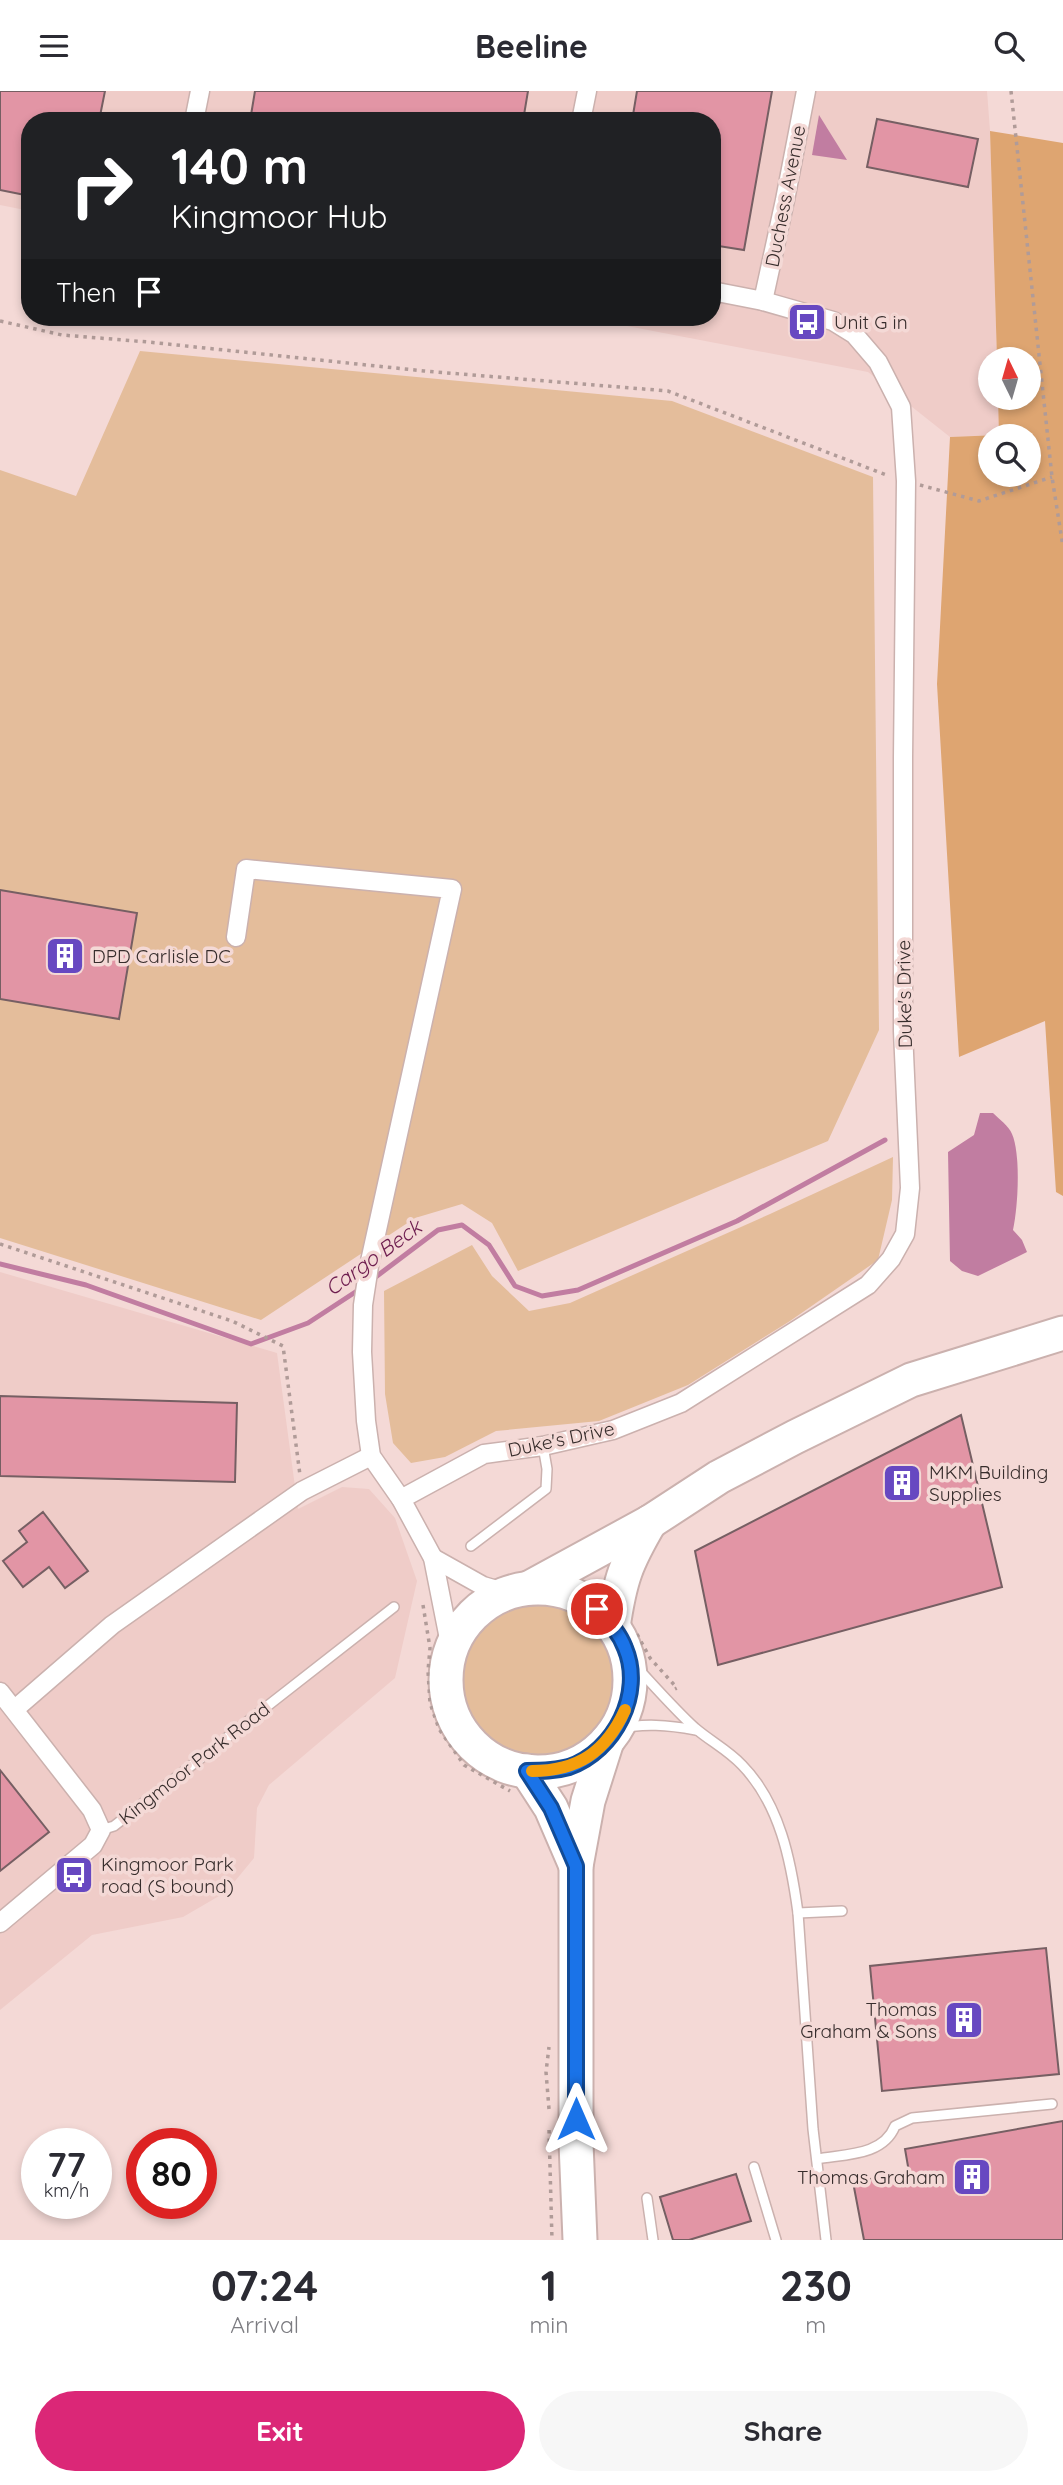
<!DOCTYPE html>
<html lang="en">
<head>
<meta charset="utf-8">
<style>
	body { margin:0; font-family:Quicksand,sans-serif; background:#f7f7f7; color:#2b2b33; height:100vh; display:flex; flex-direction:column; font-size:26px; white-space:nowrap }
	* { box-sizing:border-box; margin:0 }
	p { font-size:23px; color:#7c7c81 }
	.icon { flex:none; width:38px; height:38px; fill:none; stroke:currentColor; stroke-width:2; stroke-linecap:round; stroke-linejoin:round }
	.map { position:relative; height:2149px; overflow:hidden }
	.details { display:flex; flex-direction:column; background:#fff; flex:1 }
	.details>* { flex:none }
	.top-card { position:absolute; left:21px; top:21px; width:700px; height:214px; border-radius:28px; box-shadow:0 4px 10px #0003; background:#202124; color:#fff; overflow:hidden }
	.needle { width:46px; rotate:355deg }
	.controls { position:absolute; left:978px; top:256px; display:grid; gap:14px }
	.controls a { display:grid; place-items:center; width:63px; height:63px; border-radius:50%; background:#fff; box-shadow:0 4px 10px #0003; font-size:35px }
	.speed { position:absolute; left:21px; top:2037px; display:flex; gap:14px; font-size:35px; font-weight:700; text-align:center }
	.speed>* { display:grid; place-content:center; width:91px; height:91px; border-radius:50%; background:#fff; box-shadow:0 4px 10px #0003; line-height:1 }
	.speed small { font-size:18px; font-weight:400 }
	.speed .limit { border:10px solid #d22; background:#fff; color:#111 }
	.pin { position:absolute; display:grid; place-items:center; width:60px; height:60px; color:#fff; margin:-30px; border:4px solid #fff; border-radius:50%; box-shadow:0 2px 7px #0007 }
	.me { position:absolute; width:77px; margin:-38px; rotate:0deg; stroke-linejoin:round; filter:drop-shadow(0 0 5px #0008) }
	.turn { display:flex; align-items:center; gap:24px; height:147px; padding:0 35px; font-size:32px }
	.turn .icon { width:91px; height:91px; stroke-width:2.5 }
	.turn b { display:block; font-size:49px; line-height:60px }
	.then { display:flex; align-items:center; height:66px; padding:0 35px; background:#0003; gap:14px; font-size:26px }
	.eta { display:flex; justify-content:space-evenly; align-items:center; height:119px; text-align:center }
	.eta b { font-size:42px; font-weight:800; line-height:49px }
	.action { display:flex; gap:14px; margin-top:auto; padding:14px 35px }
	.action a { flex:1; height:80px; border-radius:42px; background:#db2777; color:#fff; font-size:28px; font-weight:800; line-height:80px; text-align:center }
	.action a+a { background:#f7f7f7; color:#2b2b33 }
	header { display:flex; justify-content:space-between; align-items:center; height:91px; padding:0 35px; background:#fff; font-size:32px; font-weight:800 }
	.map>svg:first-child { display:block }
	.built { fill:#efccc8 }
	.green { fill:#e4bd9b }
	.forest { fill:#dea571; fill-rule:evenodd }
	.water { fill:#c17da1 }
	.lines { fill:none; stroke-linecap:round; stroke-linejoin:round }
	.stream { stroke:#c17da1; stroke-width:5 }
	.building { fill:#e295a5; stroke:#765f63; stroke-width:2 }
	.lane-casing { stroke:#cbb1ae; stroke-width:12 }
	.street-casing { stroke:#cbb1ae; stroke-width:21 }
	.highway-casing { stroke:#cbb1ae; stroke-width:37 }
	.path { stroke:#b09b98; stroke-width:3.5; stroke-dasharray:3.5 5; stroke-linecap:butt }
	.lane { stroke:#fff; stroke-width:9 }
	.street { stroke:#fff; stroke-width:18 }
	.highway { stroke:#fff; stroke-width:33 }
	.route-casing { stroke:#114b97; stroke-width:18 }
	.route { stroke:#1a73e8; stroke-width:12 }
	.slow { stroke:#f59e0b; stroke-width:12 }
	.labels { text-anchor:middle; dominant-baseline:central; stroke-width:7; stroke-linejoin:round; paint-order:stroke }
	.street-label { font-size:19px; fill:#372d2c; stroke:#f4d9d6 }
	.poi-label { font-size:19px; fill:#372d2c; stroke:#f4d9d6; text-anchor:start }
	.water-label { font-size:21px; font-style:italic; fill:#6d1c4e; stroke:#f4d9d6 }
</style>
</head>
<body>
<header><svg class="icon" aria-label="menu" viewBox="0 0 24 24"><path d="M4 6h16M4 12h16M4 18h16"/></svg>Beeline<svg class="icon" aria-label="search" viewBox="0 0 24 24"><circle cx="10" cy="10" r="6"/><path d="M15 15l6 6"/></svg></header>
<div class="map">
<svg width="1063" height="2149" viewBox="0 0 1063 2149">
	<rect width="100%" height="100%" fill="#f4d9d6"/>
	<!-- built -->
	<g class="built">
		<path d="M0,0H987L990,40L997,268H990V306H998L1000,344L950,346L868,281L580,226H712V30H30V120L0,114Z"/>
		<path d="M0,1181L277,1262L298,1418L342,1396L369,1398L395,1427L417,1490L395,1587L269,1694L257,1717L254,1767L226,1801L183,1826L92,1844L0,1919Z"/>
	</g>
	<!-- green -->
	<g class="green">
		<path d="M140,260L672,310L873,386L879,939L828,1050L518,1180L492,1132L462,1113L415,1127L261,1229L0,1147V379L76,405Z"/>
		<path d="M893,1066L892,1109L878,1169L790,1230L688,1294L599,1330L496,1340L445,1366L411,1372L393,1352L385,1303L384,1200L472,1154L492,1185L529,1220L570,1212L770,1123Z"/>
		<circle cx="539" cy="1589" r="78"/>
	</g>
	<!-- forest -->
	<path class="forest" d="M990,40L1063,52V1105L1056,1101L1045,930L959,966L937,593L950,346L999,344L998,306H1029V268H997ZM990,345H1029V383H990Z"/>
	<!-- water -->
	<g class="water">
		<path d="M819,24L847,69L812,64Z"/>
		<path d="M980,1022H993C999,1028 1009,1035 1012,1043C1021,1063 1018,1117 1013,1139L1022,1149L1027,1161L978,1185L962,1180L950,1170L948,1061L974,1044Z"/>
	</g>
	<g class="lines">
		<!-- stream -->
		<g class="stream">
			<path d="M0,1173L86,1194L251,1253L308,1232L360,1198"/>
			<path d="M373,1188L438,1139L462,1134L489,1154L515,1195L542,1205L578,1199L737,1130L885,1049"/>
		</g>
	</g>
	<!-- building -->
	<g class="building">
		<path d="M0,0H105L99,30H30V105L0,99Z"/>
		<path d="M255,0H528L523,30H250Z"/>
		<path d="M637,0H772L744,159L712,154V30H632Z"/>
		<path d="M877,28L978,48L968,96L867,76Z"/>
		<path d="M0,799L137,822L119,928L0,908Z"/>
		<path d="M0,1305L237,1312L235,1391L0,1385Z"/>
		<path d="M961,1324L1002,1496L718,1574L695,1460Z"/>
		<path d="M43,1421L88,1480L65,1497L49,1476L23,1496L3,1470L27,1451L19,1440Z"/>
		<path d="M0,1679L49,1741L0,1780Z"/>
		<path d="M1046,1857L1059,1983L882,2000L870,1875Z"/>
		<path d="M1063,2030V2149H864L853,2091L909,2081L905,2058Z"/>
		<path d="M736,2083L751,2130L689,2149H673L660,2106Z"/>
	</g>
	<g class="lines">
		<!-- lane casing -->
		<g class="lane-casing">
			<g id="lane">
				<path d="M471,1455L546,1398L547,1378L543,1355"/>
				<path d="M628,1567C650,1590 672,1616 695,1637C710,1650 728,1659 742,1674C780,1713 791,1770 798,1822L813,2038L826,2149"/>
				<path d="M616,1638C644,1632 668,1634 696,1639"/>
				<path d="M101,1739L114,1735L394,1516"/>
				<path d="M798,1822L842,1820"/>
				<path d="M817,2068C845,2063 883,2065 895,2035L912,2027L1052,2013"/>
				<path d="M754,2076L776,2149"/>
				<path d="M647,2107L653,2149"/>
			</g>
		</g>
		<!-- street casing -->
		<g class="street-casing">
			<g id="street">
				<path d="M194,30L200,0"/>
				<path d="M581,30L587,0"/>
				<path d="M763,210L785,109L806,0"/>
				<path d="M236,846L246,778L452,798L369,1175L363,1214L362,1261L366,1330L371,1365L401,1408L433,1467L451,1558"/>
				<path d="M401,1408L484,1363L543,1355L613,1339L681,1312L868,1194L891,1168L905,1143L910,1097L903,940V667L906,390L901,316L878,271L854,243L833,230L763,210L712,200"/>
				<path d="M433,1467L483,1495L507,1502"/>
				<path d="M0,1601L92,1719L101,1739L93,1754L0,1832"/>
				<path d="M15,1618L112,1534L302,1400L371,1365"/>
			</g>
		</g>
		<!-- highway casing -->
		<g class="highway-casing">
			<g id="highway">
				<path d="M529,1497L650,1431L719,1386L795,1346L911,1289L1063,1242"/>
				<circle cx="538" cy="1589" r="92"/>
				<path d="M613,1536C620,1488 626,1472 650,1431"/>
				<path d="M527,1680L551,1717L576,1775"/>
				<path d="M580,2149L576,2052V1775L588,1710L607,1650"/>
			</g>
		</g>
		<!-- path -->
		<g class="path">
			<path d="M1011,0L1052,386L1063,456"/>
			<path d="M0,230L62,244L148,251L424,280L668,300L889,385"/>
			<path d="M920,394L979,410L1052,386"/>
			<path d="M0,1153L232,1230L283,1255L300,1384"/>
			<path d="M423,1514L430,1557L428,1580L430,1612L439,1638L464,1674L510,1700"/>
			<path d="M637,1543L650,1567L677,1597L675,1598"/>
			<path d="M549,2018L546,1981L549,1956"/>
			<path d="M549,2039L552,2149"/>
		</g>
		<!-- lane -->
		<use href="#lane" class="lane"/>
		<!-- street -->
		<use href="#street" class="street"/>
		<!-- highway -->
		<use href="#highway" class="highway"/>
	</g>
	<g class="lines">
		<!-- route casing -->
		<g class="route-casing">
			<path id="route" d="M576,2028V1775L551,1717L527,1680C541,1680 555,1680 569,1676C615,1660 644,1602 625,1557C619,1541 608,1530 597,1518"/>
		</g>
		<!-- route -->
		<use href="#route" class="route"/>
		<!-- slow -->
		<path class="slow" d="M532,1680C578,1680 606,1661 625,1619"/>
	</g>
	<!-- icons -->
	<defs>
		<g id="bus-square" transform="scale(2.0125)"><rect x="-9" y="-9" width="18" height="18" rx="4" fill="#6748c1" stroke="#f4d9d6"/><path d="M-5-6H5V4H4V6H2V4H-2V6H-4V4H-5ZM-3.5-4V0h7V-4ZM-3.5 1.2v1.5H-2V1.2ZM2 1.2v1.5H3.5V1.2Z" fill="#fff"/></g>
		<g id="building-square" transform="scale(2.0125)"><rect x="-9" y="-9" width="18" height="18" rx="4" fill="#6748c1" stroke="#f4d9d6"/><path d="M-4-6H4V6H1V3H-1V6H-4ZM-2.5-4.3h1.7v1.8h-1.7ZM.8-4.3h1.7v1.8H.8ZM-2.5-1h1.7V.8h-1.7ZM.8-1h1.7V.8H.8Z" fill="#fff"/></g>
	</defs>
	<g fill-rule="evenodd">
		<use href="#bus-square" x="807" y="231"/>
		<use href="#building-square" x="65" y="865"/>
		<use href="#building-square" x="902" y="1392"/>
		<use href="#bus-square" x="74" y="1784"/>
		<use href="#building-square" x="964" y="1929"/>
		<use href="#building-square" x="972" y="2086"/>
	</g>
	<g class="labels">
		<!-- street labels -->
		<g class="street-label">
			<text transform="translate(785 105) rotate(-79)">Duchess Avenue</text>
			<text transform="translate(904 903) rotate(-91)">Duke's Drive</text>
			<text transform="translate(561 1348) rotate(-12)">Duke's Drive</text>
			<text transform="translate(194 1672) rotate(-38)">Kingmoor Park Road</text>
		</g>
		<!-- poi labels -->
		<g class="poi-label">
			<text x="834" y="231">Unit G in</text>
			<text x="92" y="865">DPD Carlisle DC</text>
			<text x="929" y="1381">MKM Building<tspan x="929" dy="22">Supplies</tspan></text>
			<text x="101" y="1773">Kingmoor Park<tspan x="101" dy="22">road (S bound)</tspan></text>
			<text x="937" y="1918" text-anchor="end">Thomas<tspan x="937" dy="22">Graham &amp; Sons</tspan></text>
			<text x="945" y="2086" text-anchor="end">Thomas Graham</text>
		</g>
		<!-- water labels -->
		<g class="water-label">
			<text transform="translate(373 1166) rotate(-36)">Cargo Beck</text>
		</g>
	</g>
</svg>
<div class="controls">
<a><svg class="needle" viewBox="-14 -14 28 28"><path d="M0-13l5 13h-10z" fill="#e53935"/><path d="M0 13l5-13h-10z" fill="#7c7c81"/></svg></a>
<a><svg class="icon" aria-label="search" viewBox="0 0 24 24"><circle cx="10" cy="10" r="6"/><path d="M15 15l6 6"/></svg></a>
</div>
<div class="speed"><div>77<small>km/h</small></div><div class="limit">80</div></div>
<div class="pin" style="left:597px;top:1518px;background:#d93025"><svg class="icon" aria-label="arrive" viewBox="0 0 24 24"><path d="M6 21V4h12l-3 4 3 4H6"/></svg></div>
<svg class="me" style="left:576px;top:2028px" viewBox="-20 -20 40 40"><path d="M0-17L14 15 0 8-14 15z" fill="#1a73e8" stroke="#fff" stroke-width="4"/></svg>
<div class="top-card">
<div class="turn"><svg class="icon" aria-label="right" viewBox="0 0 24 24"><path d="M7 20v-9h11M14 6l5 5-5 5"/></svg><div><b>140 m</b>Kingmoor Hub</div></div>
<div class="then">Then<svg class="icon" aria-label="arrive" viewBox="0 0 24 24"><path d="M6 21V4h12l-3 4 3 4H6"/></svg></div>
</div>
</div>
<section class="details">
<div class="eta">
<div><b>07:24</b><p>Arrival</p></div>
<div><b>1</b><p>min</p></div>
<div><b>230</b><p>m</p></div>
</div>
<div class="action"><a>Exit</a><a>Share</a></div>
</section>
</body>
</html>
